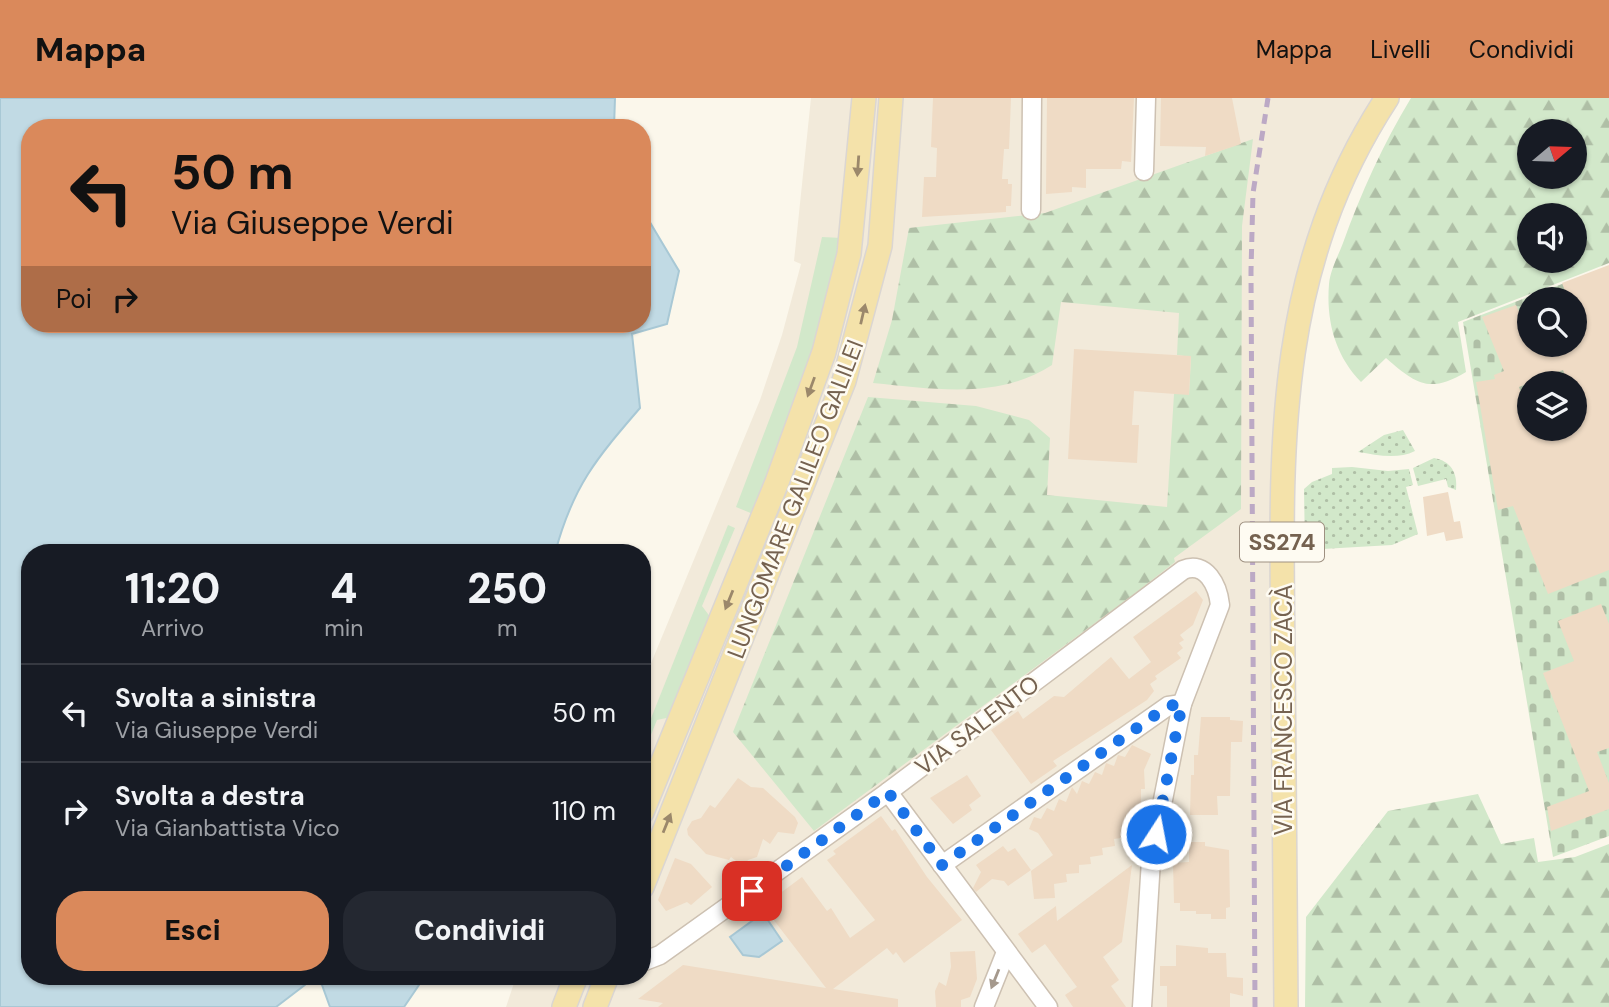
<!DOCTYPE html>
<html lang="it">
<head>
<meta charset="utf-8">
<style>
	body { margin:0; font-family:"DM Sans",sans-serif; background:#242831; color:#f1f3f6; height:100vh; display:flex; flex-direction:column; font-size:26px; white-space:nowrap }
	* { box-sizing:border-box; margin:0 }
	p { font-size:23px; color:#9ea1a6 }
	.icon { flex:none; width:38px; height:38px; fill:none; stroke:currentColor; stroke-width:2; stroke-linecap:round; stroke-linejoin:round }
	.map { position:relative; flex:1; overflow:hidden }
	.sheet { position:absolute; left:21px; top:446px; width:630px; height:441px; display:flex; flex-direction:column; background:#171b24; border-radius:28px; box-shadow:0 2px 5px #0004 }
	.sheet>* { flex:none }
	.guide { position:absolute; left:21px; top:21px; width:630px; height:214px; border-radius:28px; box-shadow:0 2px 5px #0004; background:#da895b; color:#111; overflow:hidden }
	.needle { width:46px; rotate:71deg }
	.fabs { position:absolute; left:1517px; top:21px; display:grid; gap:14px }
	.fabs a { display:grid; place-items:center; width:70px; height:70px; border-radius:50%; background:#171b24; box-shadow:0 2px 5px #0004; font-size:35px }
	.pin { position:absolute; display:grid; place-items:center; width:60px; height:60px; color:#fff; margin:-30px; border-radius:14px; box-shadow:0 4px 10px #0006 }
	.me { position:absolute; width:77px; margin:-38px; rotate:11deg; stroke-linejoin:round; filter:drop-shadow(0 0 5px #0008) }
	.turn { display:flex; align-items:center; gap:24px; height:147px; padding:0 35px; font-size:32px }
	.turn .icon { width:91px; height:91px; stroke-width:2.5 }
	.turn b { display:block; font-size:49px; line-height:60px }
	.then { display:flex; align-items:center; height:66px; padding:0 35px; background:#0003; gap:14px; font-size:26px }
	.eta { display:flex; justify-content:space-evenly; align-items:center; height:119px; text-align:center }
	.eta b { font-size:42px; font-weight:800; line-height:49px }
	.primary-button { display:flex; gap:14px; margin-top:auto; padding:14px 35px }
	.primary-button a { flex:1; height:80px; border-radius:28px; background:#da895b; color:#111; font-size:28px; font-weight:800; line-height:80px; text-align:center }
	.primary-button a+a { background:#242831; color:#f1f3f6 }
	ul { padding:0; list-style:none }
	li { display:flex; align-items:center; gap:21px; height:98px; padding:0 35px; border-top:2px solid #363941 }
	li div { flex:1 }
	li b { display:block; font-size:26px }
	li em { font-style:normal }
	header { display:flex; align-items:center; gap:42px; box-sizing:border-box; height:98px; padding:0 35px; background:#da895b; color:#111 }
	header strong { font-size:33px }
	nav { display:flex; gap:38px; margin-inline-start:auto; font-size:24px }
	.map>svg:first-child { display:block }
	.residential { fill:#f2eada }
	.grass { fill:#d2e8ca }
	.forest { fill:url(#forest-firs); fill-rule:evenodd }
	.cemetery { fill:url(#cemetery-stones); fill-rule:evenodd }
	.park { fill:url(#park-dots) }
	.water { fill:#c1dae4; stroke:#a8c8d5; stroke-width:2 }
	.building { fill:#efdbc5; fill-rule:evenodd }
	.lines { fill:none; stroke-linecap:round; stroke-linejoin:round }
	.minor-casing { stroke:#cdc1b2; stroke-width:21 }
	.major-casing { stroke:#dbd6d2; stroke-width:26 }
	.minor { stroke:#fff; stroke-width:18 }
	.major { stroke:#f4e2aa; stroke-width:23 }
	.rail { stroke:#bca9c5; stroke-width:5; stroke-dasharray:10 7; stroke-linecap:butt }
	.oneway { fill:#9b886b }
	.oneway2 { fill:#a5998d }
	.route { stroke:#1a73e8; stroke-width:12; stroke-dasharray:0 21.6 }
	.labels { text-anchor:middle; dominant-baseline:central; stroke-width:5; stroke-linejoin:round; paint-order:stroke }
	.shield { fill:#fefbf2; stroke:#9e9081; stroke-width:2 }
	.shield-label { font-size:23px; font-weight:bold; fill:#756250 }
	.street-label { font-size:24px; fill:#756250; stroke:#fefbf2 }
</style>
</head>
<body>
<header>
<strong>Mappa</strong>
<nav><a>Mappa</a><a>Livelli</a><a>Condividi</a></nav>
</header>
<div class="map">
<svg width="1609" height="909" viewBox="0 0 1609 909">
	<defs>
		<pattern id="forest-firs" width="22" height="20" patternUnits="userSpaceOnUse" patternTransform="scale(1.75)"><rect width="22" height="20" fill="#d2e8ca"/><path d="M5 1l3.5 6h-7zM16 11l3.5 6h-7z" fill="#afbfa6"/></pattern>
		<pattern id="cemetery-stones" width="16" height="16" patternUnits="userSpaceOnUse" patternTransform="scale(1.75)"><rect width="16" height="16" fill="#d2e8ca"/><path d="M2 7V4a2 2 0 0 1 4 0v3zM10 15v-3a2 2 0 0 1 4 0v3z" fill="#afbfa6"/></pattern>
		<pattern id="park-dots" width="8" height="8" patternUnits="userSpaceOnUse" patternTransform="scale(1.75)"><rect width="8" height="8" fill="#d2e8ca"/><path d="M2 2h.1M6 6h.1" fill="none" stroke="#afbfa6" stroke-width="1.8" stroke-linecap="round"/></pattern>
	</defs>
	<rect width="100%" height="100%" fill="#fbf7eb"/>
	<!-- residential -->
	<path class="residential" d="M811,0H1400L1355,80L1325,151L1305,232L1294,328L1295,909H506L516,879L642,878V587L760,302L782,237L801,166L794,163Z"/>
	<!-- grass -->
	<g class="grass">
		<path d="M822,139L842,140L824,220L805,282L753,416L736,409L797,249Z"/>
		<path d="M728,427L735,430L702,508L711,520L671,619L657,622L642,659V643Z"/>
	</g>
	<!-- forest -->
	<g class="forest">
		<path d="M1411,0H1609V165L1458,224L1466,274C1429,296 1416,286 1386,260L1361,284C1335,257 1326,223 1329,186C1330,173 1338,158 1343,145C1361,95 1383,46 1411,0ZM1530,33H1575V79H1530ZM1530,117H1575V163H1530Z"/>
		<path d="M1253,41L1242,128L1241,411L1174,460L1175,464L1130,499L814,733L733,634L868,299L976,308L1029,322L1050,340L1047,397L1167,409L1174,296H1189L1191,259L1177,257L1179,215L1061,204L1052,267C998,302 935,291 873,285L892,222L909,130L1045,115Z"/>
		<path d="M1478,696L1501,746L1534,740L1538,764L1575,759L1609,746V909H1305L1306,819L1388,713Z"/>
	</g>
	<!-- cemetery -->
	<path class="cemetery" d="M1609,168V738L1553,759L1463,224ZM1530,201H1575V247H1530ZM1530,285H1575V331H1530Z"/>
	<!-- park -->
	<g class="park">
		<path d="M1403,332L1415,353C1397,362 1377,357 1358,354L1384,337Z"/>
		<path d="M1434,360C1451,363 1458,375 1456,392L1448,389L1446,381L1418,388L1413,370Z"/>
		<path d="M1352,369L1388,373L1409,371L1413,387L1406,389L1418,436L1392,447L1305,452L1304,391L1312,384L1332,376V370Z"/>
	</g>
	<!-- water -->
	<g class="water">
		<path d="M0,0H615L614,30H30V226H642V111L679,173L667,226L632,236L640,310C596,361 573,388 555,455H30V878L419,879V887L404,909H330L322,887L314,880L276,909H0Z"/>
		<path d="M763,815L782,843L759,859L743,857L730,839Z"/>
	</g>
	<!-- building -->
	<g class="building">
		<path d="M933,0H1011L1009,51H1004L1002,81H1008V86H1012L1011,108H1006V114L922,119L924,79H936L937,50L931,49Z"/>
		<path d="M1047,0H1134L1131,64L1122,63L1121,71H1086V90L1072,89V94L1046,96Z"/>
		<path d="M1161,0H1232L1241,46L1205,58L1206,49L1160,48Z"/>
		<path d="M1609,167V472L1548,496L1513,408L1498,412L1476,284L1495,281L1494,277L1504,273L1482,219L1516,207L1530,238V247H1575V201H1568L1562,185ZM1563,272L1568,285H1575V331H1530V320L1519,289Z"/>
		<path d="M1074,251L1191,258L1189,297L1134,293L1132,327H1139L1137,365L1068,361Z"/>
		<path d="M1448,394L1454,424L1460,423L1463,440L1446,443L1444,434L1427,438L1423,399Z"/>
		<path d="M1196,493L1203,502L1193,527L1180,537L1184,542L1179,545L1183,550L1177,555L1181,560L1155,578L1157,581L1150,586L1154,593L1147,602L1053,663L1057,668L1031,686L991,632L1018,613L1023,621L1054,598L1064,599L1111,559L1129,581L1151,564L1133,539Z"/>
		<path d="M1601,506L1609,526V650L1597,654L1609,685V711L1551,733L1547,709L1589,693L1543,575L1574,563L1558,523Z"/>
		<path d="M1201,619H1230V622L1243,623L1242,644H1231L1230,698H1217L1218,717H1190L1191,677H1194V657H1198Z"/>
		<path d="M1132,647L1151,656L1144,672L1145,691H1141V716L1136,717L1138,731L1127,732V739L1114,741L1115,748L1102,750L1103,757L1090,759L1091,766L1079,767V775L1066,776L1067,784L1054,786L1055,800L1034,801L1031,773L1053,757L1038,735L1029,731L1034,719L1041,721L1047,710L1054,713L1059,701L1066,704L1072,689L1077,696L1082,683L1089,686L1095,674L1102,677L1106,665L1114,668L1118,657L1125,659Z"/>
		<path d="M967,677L981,698L969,707L972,712L953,726L930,700Z"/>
		<path d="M738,680L751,689L763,690L795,719L798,725L794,736L778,734L770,746L763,741L757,759L748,762L744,769L731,759L729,762L706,756L688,737L687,731L692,723L701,720L710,707L715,710Z"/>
		<path d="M881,718L892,733L895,731L927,779L962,822L904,865L896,854L893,857L887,850L833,891L898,901V909H658L663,905L638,901L683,867L826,890L763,808L802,779L827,813L831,810L850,840L875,822L827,762L836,756L833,753Z"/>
		<path d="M1189,744H1205V748L1229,752L1230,809L1226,810V821H1211V816H1196V813H1180V805H1174L1173,765L1189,764Z"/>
		<path d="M1003,748L1008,754L1015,750L1031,772L1008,788L1004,783L992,781L976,794L973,790L981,774L976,767Z"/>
		<path d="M675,760L691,766L712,789L691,807L687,804L666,813L658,802Z"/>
		<path d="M1132,767L1122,844L1103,859L1119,882L1111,888L1126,909H1073L1065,897L1077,889L1045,846L1032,855L1018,836L1056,808L1057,823Z"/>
		<path d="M1176,847L1208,850V855H1226L1227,879L1243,880V898L1230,895V909H1167V888H1160V868H1176Z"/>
		<path d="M975,853L977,881L970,899L961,902V909H936L935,893L939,884L946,888L951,869L950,854Z"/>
	</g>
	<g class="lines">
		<!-- minor casing -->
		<g class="minor-casing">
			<g id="minor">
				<path d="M1144,73L1146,0"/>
				<path d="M1031,112L1032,0"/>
				<path d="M888,694L1048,909"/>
				<path d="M942,767L1168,608L1182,606"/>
				<path d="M642,864L660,857L888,694L1183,472C1206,462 1218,488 1220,507L1182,606L1151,762L1142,909"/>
				<path d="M984,909L1006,854"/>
			</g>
		</g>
		<!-- major casing -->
		<g class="major-casing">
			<g id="major">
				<path d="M642,714L777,384L824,254L849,156L864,0"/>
				<path d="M642,789L844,283L880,148L891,0"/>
				<path d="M564,909L576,878"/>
				<path d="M595,909L607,878"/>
				<path d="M1286,909C1285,792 1284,675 1283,559C1281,357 1272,176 1387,0"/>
			</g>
		</g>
		<!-- minor -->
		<use href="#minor" class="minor"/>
		<!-- major -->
		<use href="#major" class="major"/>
		<!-- rail -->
		<path class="rail" d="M1255,909L1251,173L1253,95L1268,0"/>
	</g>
	<!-- one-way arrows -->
	<defs><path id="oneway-solid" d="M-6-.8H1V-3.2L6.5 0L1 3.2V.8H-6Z" transform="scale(1.75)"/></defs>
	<g class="oneway">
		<use href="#oneway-solid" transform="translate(858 68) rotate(94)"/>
		<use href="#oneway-solid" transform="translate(863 216) rotate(-77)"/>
		<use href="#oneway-solid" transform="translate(811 289) rotate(110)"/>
		<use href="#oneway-solid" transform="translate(729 502) rotate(112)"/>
		<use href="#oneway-solid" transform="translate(667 725) rotate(-68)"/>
	</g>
	<use class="oneway2" href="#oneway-solid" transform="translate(995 881) rotate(112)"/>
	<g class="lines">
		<!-- route -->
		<path class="route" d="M752,793L888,694L942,767L1168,608L1182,606L1156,736"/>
	</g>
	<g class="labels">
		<!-- shield labels -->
		<rect class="shield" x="1240" y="424.5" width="84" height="39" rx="5"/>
		<g class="shield-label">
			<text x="1282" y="444">SS274</text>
		</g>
		<!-- street labels -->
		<g class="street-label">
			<text transform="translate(795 401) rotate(-69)">LUNGOMARE GALILEO GALILEI</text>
			<text transform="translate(1283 612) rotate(-90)">VIA FRANCESCO ZACÀ</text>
			<text transform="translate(977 627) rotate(-37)">VIA SALENTO</text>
		</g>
	</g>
</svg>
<div class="fabs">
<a><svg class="needle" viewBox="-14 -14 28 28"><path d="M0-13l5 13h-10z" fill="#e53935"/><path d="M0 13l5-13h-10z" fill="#9ea1a6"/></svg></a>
<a><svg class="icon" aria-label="sound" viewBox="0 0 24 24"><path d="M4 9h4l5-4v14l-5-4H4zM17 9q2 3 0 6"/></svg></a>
<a><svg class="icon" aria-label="search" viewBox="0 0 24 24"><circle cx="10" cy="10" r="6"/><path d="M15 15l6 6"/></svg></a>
<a><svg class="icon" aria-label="layers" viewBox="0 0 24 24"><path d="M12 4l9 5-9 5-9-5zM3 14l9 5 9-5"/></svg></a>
</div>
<div class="pin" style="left:752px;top:793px;background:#d93025"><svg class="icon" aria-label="arrive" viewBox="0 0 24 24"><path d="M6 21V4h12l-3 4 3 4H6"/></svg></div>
<svg class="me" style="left:1156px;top:736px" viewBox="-20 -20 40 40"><circle r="17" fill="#1a73e8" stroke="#fff" stroke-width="3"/><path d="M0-11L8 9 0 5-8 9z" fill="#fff"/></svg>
<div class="guide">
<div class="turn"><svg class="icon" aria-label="left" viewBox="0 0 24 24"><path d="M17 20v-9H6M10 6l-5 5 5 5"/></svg><div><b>50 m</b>Via Giuseppe Verdi</div></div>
<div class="then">Poi<svg class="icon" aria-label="right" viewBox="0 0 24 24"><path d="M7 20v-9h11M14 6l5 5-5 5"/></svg></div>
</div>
<section class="sheet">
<div class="eta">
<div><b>11:20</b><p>Arrivo</p></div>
<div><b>4</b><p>min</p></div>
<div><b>250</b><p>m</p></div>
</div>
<ul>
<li><svg class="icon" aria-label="left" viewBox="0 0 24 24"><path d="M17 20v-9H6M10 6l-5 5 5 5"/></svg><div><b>Svolta a sinistra</b><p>Via Giuseppe Verdi</p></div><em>50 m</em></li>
<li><svg class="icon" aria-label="right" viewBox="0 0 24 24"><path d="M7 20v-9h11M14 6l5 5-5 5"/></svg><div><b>Svolta a destra</b><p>Via Gianbattista Vico</p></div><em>110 m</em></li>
</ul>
<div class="primary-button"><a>Esci</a><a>Condividi</a></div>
</section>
</div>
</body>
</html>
